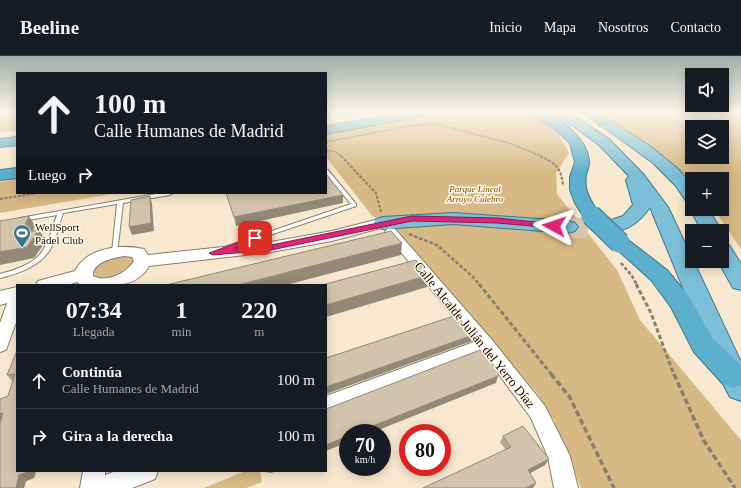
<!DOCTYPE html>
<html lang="es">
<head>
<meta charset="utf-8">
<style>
	body { margin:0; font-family:Georgia,serif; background:#20242c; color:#f1f3f6; height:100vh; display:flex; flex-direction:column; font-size:15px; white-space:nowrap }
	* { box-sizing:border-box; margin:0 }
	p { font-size:13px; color:#9ea1a6 }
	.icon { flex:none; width:22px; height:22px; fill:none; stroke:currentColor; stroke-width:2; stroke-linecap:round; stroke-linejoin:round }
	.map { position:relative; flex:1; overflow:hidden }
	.details { position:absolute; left:16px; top:228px; width:311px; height:188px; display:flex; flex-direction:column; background:#171b24; border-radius:0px; box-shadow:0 2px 10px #0003 }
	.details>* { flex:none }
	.hud { position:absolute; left:16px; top:16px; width:311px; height:122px; border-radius:0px; box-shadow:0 2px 10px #0003; background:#171b24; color:#f1f3f6; overflow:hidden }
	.fabs { position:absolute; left:685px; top:12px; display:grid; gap:8px }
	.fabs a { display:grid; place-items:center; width:44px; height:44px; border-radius:0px; background:#171b24; box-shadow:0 2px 10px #0003; font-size:20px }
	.speed { position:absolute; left:339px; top:368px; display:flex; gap:8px; font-size:20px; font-weight:700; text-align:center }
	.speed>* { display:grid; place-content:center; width:52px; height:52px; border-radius:50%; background:#171b24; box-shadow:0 2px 10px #0003; line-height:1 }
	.speed small { font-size:10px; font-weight:400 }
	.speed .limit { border:6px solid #d22; background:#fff; color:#111 }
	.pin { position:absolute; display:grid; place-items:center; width:34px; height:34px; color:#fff; margin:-17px; border-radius:8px; box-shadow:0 2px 6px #0006 }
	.me { position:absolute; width:44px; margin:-22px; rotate:275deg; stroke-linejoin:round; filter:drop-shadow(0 0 3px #0008) }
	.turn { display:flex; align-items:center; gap:14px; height:84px; padding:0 12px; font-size:18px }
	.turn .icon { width:52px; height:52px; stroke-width:2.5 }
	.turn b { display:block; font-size:28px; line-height:34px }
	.then { display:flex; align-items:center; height:38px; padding:0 12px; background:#0003; gap:8px; font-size:15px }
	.eta { display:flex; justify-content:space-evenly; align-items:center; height:68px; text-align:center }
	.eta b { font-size:24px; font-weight:700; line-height:28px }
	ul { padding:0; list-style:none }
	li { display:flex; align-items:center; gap:12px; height:56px; padding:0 12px; border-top:1px solid #363941 }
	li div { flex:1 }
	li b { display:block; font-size:15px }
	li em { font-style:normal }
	header { display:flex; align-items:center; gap:24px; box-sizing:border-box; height:56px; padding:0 20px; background:#171b24; border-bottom:1px solid #363941 }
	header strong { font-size:19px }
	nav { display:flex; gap:22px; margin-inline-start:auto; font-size:14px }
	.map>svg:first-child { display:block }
	.green { fill:#d7b985; fill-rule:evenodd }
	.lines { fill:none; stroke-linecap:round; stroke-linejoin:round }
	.trunk-tunnel { stroke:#d5c7b1; stroke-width:20; stroke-dasharray:20 10; stroke-linecap:butt }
	.service-casing { stroke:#8b7e67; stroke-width:2 }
	.minor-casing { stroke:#8b7e67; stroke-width:2 }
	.tertiary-casing { stroke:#8b7e67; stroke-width:2 }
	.trunk-casing { stroke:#437788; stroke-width:2 }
	.motorway-casing { stroke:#437788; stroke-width:2 }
	.path-far4 { stroke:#897f6e; stroke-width:1.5; stroke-dasharray:2.5 1; stroke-linecap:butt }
	.path-far3 { stroke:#897f6e; stroke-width:2; stroke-dasharray:3 1.5; stroke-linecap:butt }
	.path-far2 { stroke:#897f6e; stroke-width:2.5; stroke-dasharray:3.5 2; stroke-linecap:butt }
	.path-far1 { stroke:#897f6e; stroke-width:3; stroke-dasharray:4.5 2.5; stroke-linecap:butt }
	.path { stroke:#897f6e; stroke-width:3.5; stroke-dasharray:6 3; stroke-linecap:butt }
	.service { fill:#fff; fill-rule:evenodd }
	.minor { fill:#fff; fill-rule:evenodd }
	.tertiary { fill:#fff; fill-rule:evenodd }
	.trunk { fill:#7cbfd7; fill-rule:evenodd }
	.motorway { fill:#5cafcd; fill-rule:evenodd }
	.motorway-bridge-casing { stroke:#437788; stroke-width:22; stroke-linecap:butt }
	.motorway-bridge { stroke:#5cafcd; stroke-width:20 }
	.wall { fill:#b5a994 }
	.shaded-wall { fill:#938978 }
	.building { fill:#d2c4ac; stroke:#938978 }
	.route { fill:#db2777; stroke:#8e194d }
	.labels { text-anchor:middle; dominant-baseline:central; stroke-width:3; stroke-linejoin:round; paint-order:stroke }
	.far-park-label { font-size:9px; font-style:italic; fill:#6e4f01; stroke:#fff6e7 }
	.poi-label { font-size:11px; fill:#140f07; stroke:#fff6e7; text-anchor:start }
	.near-street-label { font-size:13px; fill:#140f07; stroke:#fff6e7 }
</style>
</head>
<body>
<header>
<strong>Beeline</strong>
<nav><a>Inicio</a><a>Mapa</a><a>Nosotros</a><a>Contacto</a></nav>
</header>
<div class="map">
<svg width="741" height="432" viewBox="0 0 741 432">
	<rect width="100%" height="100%" fill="#f7e8cf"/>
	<!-- green -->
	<g class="green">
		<path d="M0,56H17V75L0,76Z"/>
		<path d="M442,56C467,56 494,53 519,56C541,59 561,78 569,97L556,117L557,138L617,214L640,264L741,384V432H581L554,364L537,337L386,161H373L326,101V76Z"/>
		<path d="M600,56H741V193L714,153H722V123H692V125L663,100ZM692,71H722V101H692Z"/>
		<path d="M17,123V137H117L0,157V126Z"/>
		<path d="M119,199L130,200L135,205C125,217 111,227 95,220L94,213L100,206Z"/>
		<path d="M245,415H260L262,426L246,432H204Z"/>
	</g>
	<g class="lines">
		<!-- trunk-tunnel -->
		<path class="trunk-tunnel" d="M568,171L596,173L612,170"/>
		<!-- service casing -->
		<g class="service-casing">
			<g id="service">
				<path d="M326,114H328L356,148V150L226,194H222L221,193L222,192L351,148L326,118Z"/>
				<path d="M161,137H173L170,139L123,147L117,197H113L112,196L117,148L63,157C59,168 57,180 52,190C42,210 20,217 0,222V218C15,214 35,208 43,194C50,183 53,170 57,159L22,165L20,164V162Z"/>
			</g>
		</g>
		<!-- minor casing -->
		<g class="minor-casing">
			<g id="minor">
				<path d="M391,172L395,173L492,284L545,350L570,400L578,432H554L548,401L531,362L483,297L326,358V340L474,286L387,179L385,176L387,173Z"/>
				<path d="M17,237V264L6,294L0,296V267L9,242L12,238Z"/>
				<path d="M83,415H105V419L116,415H158L155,423L132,432H80Z"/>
			</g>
		</g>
		<!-- tertiary casing -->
		<g class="tertiary-casing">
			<g id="tertiary">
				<path d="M383,162L388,164L391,167L388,170L332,185L271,196L149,210C135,235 106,229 81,229L77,226L68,229H36L38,225L75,215C87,191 121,188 144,193L148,199L271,186L332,175ZM124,200L132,201L134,205C127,217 107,227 93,220C92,206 113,202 124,200Z"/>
				<path d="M17,231V244L0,249V235Z"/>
			</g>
		</g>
		<!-- trunk casing -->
		<g class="trunk-casing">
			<g id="trunk">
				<path d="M554,56H568L609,83L644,119L668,151L741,306V345L730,341L719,320L650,151C640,166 624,179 605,174L603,170L605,166L623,160L633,149L626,124L629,120L599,89Z"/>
				<path d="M583,56H597L650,90L677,112L692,129V146L686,145L676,130L653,107Z"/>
				<path d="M692,150V153H708L722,175H702L690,153Z"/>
				<path d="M453,157L568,165L575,167L578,171L575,175L568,177L453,168L383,173L376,171L374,167L376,163L383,161Z"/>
				<path d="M722,187L729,189L741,208V234L733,232L718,205H722Z"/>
			</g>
		</g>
		<!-- motorway casing -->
		<g class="motorway-casing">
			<g id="motorway">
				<path d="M407,56H433L427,59L326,78V70Z"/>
				<path d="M525,56C530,56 536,55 541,56C560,59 587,84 589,104C590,109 587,114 586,119C583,135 592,147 600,159L597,163L591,164L585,163L575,147L570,134V121L575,106L570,87L551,70Z"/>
				<path d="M588,56H600L610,67L608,70H600Z"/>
				<path d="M17,81V89L0,91V83Z"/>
				<path d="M17,112V122L0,124V114Z"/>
				<path d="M620,181L627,183L667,214L690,242L712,282L741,309V329L733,332L723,328L694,296L671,251L651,224L610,187L613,183Z"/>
			</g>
		</g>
		<!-- path-far4 -->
		<g class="path-far4">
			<path d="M326,86L409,70L436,68L512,88L543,101"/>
			<path d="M326,94L336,96L342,101"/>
		</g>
		<!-- path-far3 -->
		<g class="path-far3">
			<path d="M341,100L376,137L381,156"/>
			<path d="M540,100C556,107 561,112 563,129"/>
			<path d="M0,143L38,137"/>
		</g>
		<!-- path-far2 -->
		<g class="path-far2">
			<path d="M409,178L437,189L473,221L480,229"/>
			<path d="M621,207L632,220L637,229"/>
		</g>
		<!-- path-far1 -->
		<g class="path-far1">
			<path d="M479,228L552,319"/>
			<path d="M636,228L651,257L674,319"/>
		</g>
		<!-- path -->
		<g class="path">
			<path d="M551,318L569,340L614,432"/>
			<path d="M674,318L704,385L735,432"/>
		</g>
		<!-- service -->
		<use href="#service" class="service"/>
		<!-- minor -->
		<use href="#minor" class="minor"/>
		<!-- tertiary -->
		<use href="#tertiary" class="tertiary"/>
		<!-- trunk -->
		<use href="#trunk" class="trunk"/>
		<!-- motorway -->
		<use href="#motorway" class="motorway"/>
		<!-- motorway-bridge casing -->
		<g class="motorway-bridge-casing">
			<path id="motorway-bridge" d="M591,159L620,187"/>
		</g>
		<!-- motorway-bridge -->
		<use href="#motorway-bridge" class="motorway-bridge"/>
	</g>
	<!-- wall -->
	<g class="wall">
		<path d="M17,295V415H36L34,422L26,425L24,432H0L1,365H0V343L8,340L13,326L7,319Z"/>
		<path d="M503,380L549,403L545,409L530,417L506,394L500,386Z"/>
		<path d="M263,415H277L271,417L264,416Z"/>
	</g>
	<!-- shaded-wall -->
	<g class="shaded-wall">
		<path d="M343,139V147L236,170L234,161Z"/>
		<path d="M150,140L152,148L154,175L132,179L129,171Z"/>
		<path d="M29,160L35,170L28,188L21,177Z"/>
		<path d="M39,174L46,185L34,202L0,209V196Z"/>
		<path d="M402,187L401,199L286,229H238Z"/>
		<path d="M429,219L427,231L326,261V249Z"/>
		<path d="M473,279L472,285L326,338V331Z"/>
		<path d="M498,320L496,327L371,377H355Z"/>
		<path d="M3,357L10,363L0,365V358Z"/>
		<path d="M348,380V386L326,395V389Z"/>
		<path d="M549,403L545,409L525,420L528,414Z"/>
		<path d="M28,415H36L34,422L26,425L24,432H16L19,419Z"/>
		<path d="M271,415H277L271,417Z"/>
		<path d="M536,427L533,432H526Z"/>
	</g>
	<!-- building -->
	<g class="building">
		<path d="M326,118L343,139L234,161L226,137H326Z"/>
		<path d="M150,140L151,167L129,171L131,144Z"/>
		<path d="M29,160L21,177L39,174L27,191L0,196V165Z"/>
		<path d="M391,175L402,187L238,229H166Z"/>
		<path d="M416,204L429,219L326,249V229H322Z"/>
		<path d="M457,259L473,279L326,331V302Z"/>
		<path d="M480,294L499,315L498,320L355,377H348V380L326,389V353Z"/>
		<path d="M17,295V415H28V416L19,419L16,432H0V368L3,357L0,358V343L8,340L15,318L7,319Z"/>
		<path d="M523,370L549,403L528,414L536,427L526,432H423L511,391L503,380Z"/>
	</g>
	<!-- sky -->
	<linearGradient id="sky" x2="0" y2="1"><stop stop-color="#a2b0aa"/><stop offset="0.48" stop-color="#fbf5e9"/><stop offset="1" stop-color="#fbf5e9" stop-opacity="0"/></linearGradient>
	<rect width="741" height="117" fill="url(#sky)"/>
	<!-- route -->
	<path class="route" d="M412,160L497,162L554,168L558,170L554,172L497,167L412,165L271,194L213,199L209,197L255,180L259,182L258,184L235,192L271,189Z"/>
	<!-- icons -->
	<defs>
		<g id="stadium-pin" transform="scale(0.9)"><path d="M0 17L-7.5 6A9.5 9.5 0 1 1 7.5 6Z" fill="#37758b" stroke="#fff6e7"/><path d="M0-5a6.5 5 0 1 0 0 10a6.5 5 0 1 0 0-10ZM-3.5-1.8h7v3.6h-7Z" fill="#fff"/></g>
	</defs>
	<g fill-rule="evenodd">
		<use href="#stadium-pin" x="22" y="177"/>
	</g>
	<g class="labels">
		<!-- far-park labels -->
		<g class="far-park-label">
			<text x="475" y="133">Parque Lineal<tspan x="475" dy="10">Arroyo Culebro</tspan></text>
		</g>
		<!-- poi labels -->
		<g class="poi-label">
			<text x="35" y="171">WellSport<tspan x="35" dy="13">Pádel Club</tspan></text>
		</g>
		<!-- near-street labels -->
		<g class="near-street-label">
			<text transform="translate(475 279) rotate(51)">Calle Alcalde Julián del Yerro Díaz</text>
		</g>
	</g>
</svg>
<div class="fabs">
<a><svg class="icon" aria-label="sound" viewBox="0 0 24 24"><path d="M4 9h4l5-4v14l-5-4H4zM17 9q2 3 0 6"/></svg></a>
<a><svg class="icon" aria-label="layers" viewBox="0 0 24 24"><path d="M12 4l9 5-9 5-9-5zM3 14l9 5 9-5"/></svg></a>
<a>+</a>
<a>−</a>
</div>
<div class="speed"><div>70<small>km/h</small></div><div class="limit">80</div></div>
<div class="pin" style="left:255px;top:182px;background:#d93025"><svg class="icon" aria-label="arrive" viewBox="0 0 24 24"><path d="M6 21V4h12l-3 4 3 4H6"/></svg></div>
<svg class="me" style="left:554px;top:170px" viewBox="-20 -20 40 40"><path d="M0-17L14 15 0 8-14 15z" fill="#db2777" stroke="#fff" stroke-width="4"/></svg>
<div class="hud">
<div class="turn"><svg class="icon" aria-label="ahead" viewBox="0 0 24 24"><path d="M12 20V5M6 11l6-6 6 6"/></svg><div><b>100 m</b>Calle Humanes de Madrid</div></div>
<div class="then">Luego<svg class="icon" aria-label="right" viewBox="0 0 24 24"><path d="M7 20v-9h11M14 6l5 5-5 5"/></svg></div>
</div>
<section class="details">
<div class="eta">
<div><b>07:34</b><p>Llegada</p></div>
<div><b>1</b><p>min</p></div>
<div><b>220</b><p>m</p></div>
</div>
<ul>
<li><svg class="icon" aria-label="ahead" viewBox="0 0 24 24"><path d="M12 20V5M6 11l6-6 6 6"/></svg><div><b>Continúa</b><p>Calle Humanes de Madrid</p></div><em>100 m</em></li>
<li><svg class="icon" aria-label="right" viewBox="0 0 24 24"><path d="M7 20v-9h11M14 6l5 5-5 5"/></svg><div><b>Gira a la derecha</b></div><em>100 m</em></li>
</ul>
</section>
</div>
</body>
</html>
